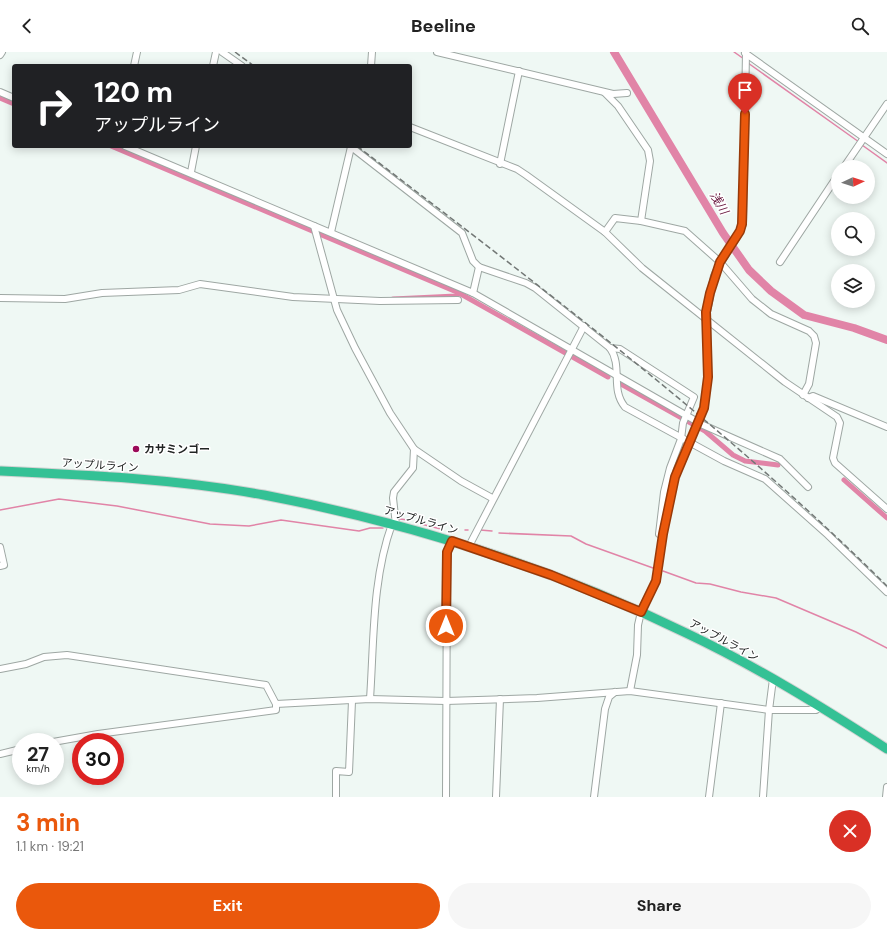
<!DOCTYPE html>
<html lang="en">
<head>
<meta charset="utf-8">
<style>
	body { margin:0; font-family:"DM Sans","Noto Sans JP",sans-serif; background:#f6f6f6; color:#222; height:100vh; display:flex; flex-direction:column; font-size:15px; white-space:nowrap }
	* { box-sizing:border-box; margin:0 }
	p { font-size:13px; color:#767676 }
	.icon { flex:none; width:22px; height:22px; fill:none; stroke:currentColor; stroke-width:2; stroke-linecap:round; stroke-linejoin:round }
	.map { position:relative; height:745px; overflow:hidden }
	.side { display:flex; flex-direction:column; background:#fff; flex:1 }
	.side>* { flex:none }
	.banner { position:absolute; left:12px; top:12px; width:400px; height:84px; border-radius:4px; box-shadow:0 2px 10px #0003; background:#202124; color:#fff; overflow:hidden }
	.needle { width:26px; rotate:86deg }
	.tools { position:absolute; left:831px; top:108px; display:grid; gap:8px }
	.tools a { display:grid; place-items:center; width:44px; height:44px; border-radius:50%; background:#fff; box-shadow:0 2px 10px #0003; font-size:20px }
	.speed { position:absolute; left:12px; top:681px; display:flex; gap:8px; font-size:20px; font-weight:700; text-align:center }
	.speed>* { display:grid; place-content:center; width:52px; height:52px; border-radius:50%; background:#fff; box-shadow:0 2px 10px #0003; line-height:1 }
	.speed small { font-size:10px; font-weight:400 }
	.speed .limit { border:6px solid #d22; background:#fff; color:#111 }
	.pin { position:absolute; display:grid; place-items:center; width:34px; height:34px; color:#fff; margin:-41px -17px; border-radius:50% 50% 50% 0; rotate:-45deg; box-shadow:0 0 4px #0007 }
	.pin .icon { rotate:45deg }
	.me { position:absolute; width:44px; margin:-22px; rotate:0deg; stroke-linejoin:round; filter:drop-shadow(0 0 3px #0008) }
	.turn { display:flex; align-items:center; gap:14px; height:84px; padding:0 16px; font-size:18px }
	.turn .icon { width:52px; height:52px; stroke-width:2.5 }
	.turn b { display:block; font-size:28px; line-height:34px }
	.round { display:grid; place-items:center; flex:none; width:42px; height:42px; border-radius:21px; background:#f6f6f6 }
	.headline { display:flex; align-items:center; justify-content:space-between; height:68px; padding:0 16px }
	h1 { font-size:24px; font-weight:700; line-height:30px; color:#ea580c }
	.button { display:flex; gap:8px; margin-top:auto; padding:8px 16px }
	.button a { flex:1; height:46px; border-radius:24px; background:#ea580c; color:#fff; font-size:16px; font-weight:700; line-height:46px; text-align:center }
	.button a+a { background:#f6f6f6; color:#222 }
	header { display:flex; justify-content:space-between; align-items:center; height:52px; padding:0 16px; background:#fff; font-size:18px; font-weight:700 }
	.map>svg:first-child { display:block }
	.lines { fill:none; stroke-linecap:round; stroke-linejoin:round }
	.stream { stroke:#e184a7; stroke-width:1.5 }
	.canal { stroke:#e184a7; stroke-width:5 }
	.river { stroke:#e184a7; stroke-width:8 }
	.minor-casing { stroke:#9ea7a3; stroke-width:8 }
	.highway-casing { stroke:#d3d3d3; stroke-width:11 }
	.minor { stroke:#fff; stroke-width:6 }
	.highway { stroke:#34c195; stroke-width:9 }
	.rail { stroke:#727775; stroke-width:1.5; stroke-dasharray:6 3; stroke-linecap:butt }
	.minor-bridge-casing { stroke:#9ea7a3; stroke-width:8; stroke-linecap:butt }
	.minor-bridge { stroke:#fff; stroke-width:6 }
	.route-casing { stroke:#983908; stroke-width:10 }
	.route { stroke:#ea580c; stroke-width:7 }
	.poi-dot { fill:#9b0a59; stroke:#fff; stroke-width:1.5 }
	.labels { text-anchor:middle; dominant-baseline:central; stroke-width:3; stroke-linejoin:round; paint-order:stroke }
	.poi-label { font-size:11px; font-weight:bold; fill:#222524; stroke:#fff; text-anchor:start }
	.street-label { font-size:11px; fill:#222524; stroke:#fff }
	.water-label { font-size:12px; font-style:italic; fill:#66143b; stroke:#fff }
</style>
</head>
<body>
<header><svg class="icon" aria-label="back" viewBox="0 0 24 24"><path d="M15 5l-7 7 7 7"/></svg>Beeline<svg class="icon" aria-label="search" viewBox="0 0 24 24"><circle cx="10" cy="10" r="6"/><path d="M15 15l6 6"/></svg></header>
<div class="map">
<svg width="887" height="745" viewBox="0 0 887 745">
	<rect width="100%" height="100%" fill="#eff8f4"/>
	<g class="lines">
		<!-- stream -->
		<g class="stream">
			<path d="M734,0L744,7"/>
			<path d="M748,11L859,90"/>
			<path d="M862,93L887,111"/>
			<path d="M0,458L59,447L117,454L210,472L249,474L281,468L359,479L370,476H383"/>
			<path d="M400,467L408,468"/>
			<path d="M421,472L441,477"/>
			<path d="M465,478H468"/>
			<path d="M480,478L492,479"/>
			<path d="M499,481L571,484L586,492L653,516"/>
			<path d="M663,519L696,531L710,532L741,540L776,546L856,580L887,596"/>
		</g>
		<!-- canal -->
		<g class="canal">
			<path d="M0,46L14,52"/>
			<path d="M111,94L459,241L608,325"/>
			<path d="M393,247L456,244L459,241"/>
			<path d="M621,332L705,379L733,403L745,409L778,413"/>
			<path d="M844,428L887,466"/>
		</g>
		<!-- river -->
		<path class="river" d="M614,0L723,181L749,218L771,239L804,263L854,276L887,288"/>
		<!-- minor casing -->
		<g class="minor-casing">
			<g id="minor">
				<path d="M222,0L242,14"/>
				<path d="M437,0L613,42L627,41"/>
				<path d="M745,1L887,102"/>
				<path d="M0,3L2,0"/>
				<path d="M134,14L137,0"/>
				<path d="M213,14L216,0"/>
				<path d="M371,14L372,0"/>
				<path d="M0,40L14,46"/>
				<path d="M605,41L618,54L648,98L650,109L641,169"/>
				<path d="M410,75L517,117L526,123L605,180L642,216L785,330L837,365L840,371L833,406L835,411L887,457"/>
				<path d="M125,94L473,241L703,373L780,407L808,435"/>
				<path d="M350,94L462,181L473,209L479,215L526,231L535,236L610,296C623,314 610,337 625,355L724,409L765,427L828,483L887,540"/>
				<path d="M500,112L519,19"/>
				<path d="M844,115L887,52"/>
				<path d="M191,120L196,94"/>
				<path d="M314,174L337,258L355,296L390,361L414,397L413,416L394,440L393,446L396,473"/>
				<path d="M331,180L351,95"/>
				<path d="M605,180L615,166L641,169L685,179L720,210L752,247L771,262L809,279L814,284L816,291L809,332L803,343"/>
				<path d="M780,210L838,123"/>
				<path d="M714,224C722,205 736,191 743,172L746,0"/>
				<path d="M473,241L479,215"/>
				<path d="M0,246L65,247L102,241L179,238L200,232L293,245L380,249L458,248"/>
				<path d="M610,296L620,297L694,345L683,371L681,387L670,416L664,440L659,482H663"/>
				<path d="M808,346L813,344L887,375"/>
				<path d="M414,397L461,429L492,446"/>
				<path d="M469,494L584,274"/>
				<path d="M0,495L4,513L0,514"/>
				<path d="M0,617L26,612L44,605L67,603L266,633L276,652V658L98,682L53,690"/>
				<path d="M630,639L637,603L638,573L641,560L656,529L663,482L675,425"/>
				<path d="M370,647C374,589 372,527 392,472"/>
				<path d="M276,652L370,647L446,649L537,646L630,639L769,658H816L821,655"/>
				<path d="M0,702L21,697"/>
				<path d="M336,745V719L349,720L352,649"/>
				<path d="M446,745L447,499L452,489"/>
				<path d="M496,745L500,647"/>
				<path d="M594,745L605,657L609,645L615,640"/>
				<path d="M709,745L721,651"/>
				<path d="M763,745L769,658L773,627"/>
				<path d="M886,745L887,735"/>
			</g>
		</g>
		<!-- highway casing -->
		<g class="highway-casing">
			<path id="highway" d="M0,419C88,423 177,427 264,443C410,471 553,516 686,581C756,614 822,655 887,697"/>
		</g>
		<!-- minor -->
		<use href="#minor" class="minor"/>
		<!-- highway -->
		<use href="#highway" class="highway"/>
		<!-- rail -->
		<g class="rail">
			<path d="M235,0L254,14"/>
			<path d="M357,94C539,234 724,372 887,534"/>
		</g>
		<!-- minor-bridge casing -->
		<g class="minor-bridge-casing">
			<path id="minor-bridge" d="M675,425L704,356L708,325L707,260L714,224"/>
		</g>
		<!-- minor-bridge -->
		<use href="#minor-bridge" class="minor-bridge"/>
	</g>
	<g class="lines">
		<!-- route casing -->
		<g class="route-casing">
			<path id="route" d="M446,574L447,500L452,489L551,523L641,560L656,529L663,482L675,425L704,356L708,325L706,260L710,241L720,210L740,179L742,172L745,62"/>
		</g>
		<!-- route -->
		<use href="#route" class="route"/>
	</g>
	<!-- markers -->
	<circle class="poi-dot" cx="136" cy="397" r="4"/>
	<g class="labels">
		<!-- poi labels -->
		<g class="poi-label">
			<text x="144" y="397">カサミンゴー</text>
		</g>
		<!-- street labels -->
		<g class="street-label">
			<text transform="translate(100 413) rotate(4)">アップルライン</text>
			<text transform="translate(421 468) rotate(16)">アップルライン</text>
			<text transform="translate(724 588) rotate(28)">アップルライン</text>
		</g>
		<!-- water labels -->
		<g class="water-label">
			<text transform="translate(719 151) rotate(59)">浅川</text>
		</g>
	</g>
</svg>
<div class="tools">
<a><svg class="needle" viewBox="-14 -14 28 28"><path d="M0-13l5 13h-10z" fill="#e53935"/><path d="M0 13l5-13h-10z" fill="#767676"/></svg></a>
<a><svg class="icon" aria-label="search" viewBox="0 0 24 24"><circle cx="10" cy="10" r="6"/><path d="M15 15l6 6"/></svg></a>
<a><svg class="icon" aria-label="layers" viewBox="0 0 24 24"><path d="M12 4l9 5-9 5-9-5zM3 14l9 5 9-5"/></svg></a>
</div>
<div class="speed"><div>27<small>km/h</small></div><div class="limit">30</div></div>
<div class="pin" style="left:745px;top:62px;background:#d93025"><svg class="icon" aria-label="arrive" viewBox="0 0 24 24"><path d="M6 21V4h12l-3 4 3 4H6"/></svg></div>
<svg class="me" style="left:446px;top:574px" viewBox="-20 -20 40 40"><circle r="17" fill="#ea580c" stroke="#fff" stroke-width="3"/><path d="M0-11L8 9 0 5-8 9z" fill="#fff"/></svg>
<div class="banner">
<div class="turn"><svg class="icon" aria-label="right" viewBox="0 0 24 24"><path d="M7 20v-9h11M14 6l5 5-5 5"/></svg><div><b>120 m</b>アップルライン</div></div>
</div>
</div>
<section class="side">
<div class="headline"><div><h1>3 min</h1><p>1.1 km · 19:21</p></div><a class="round" style="background:#d93025;color:#fff"><svg class="icon" aria-label="close" viewBox="0 0 24 24"><path d="M6 6l12 12M18 6L6 18"/></svg></a></div>
<div class="button"><a>Exit</a><a>Share</a></div>
</section>
</body>
</html>
